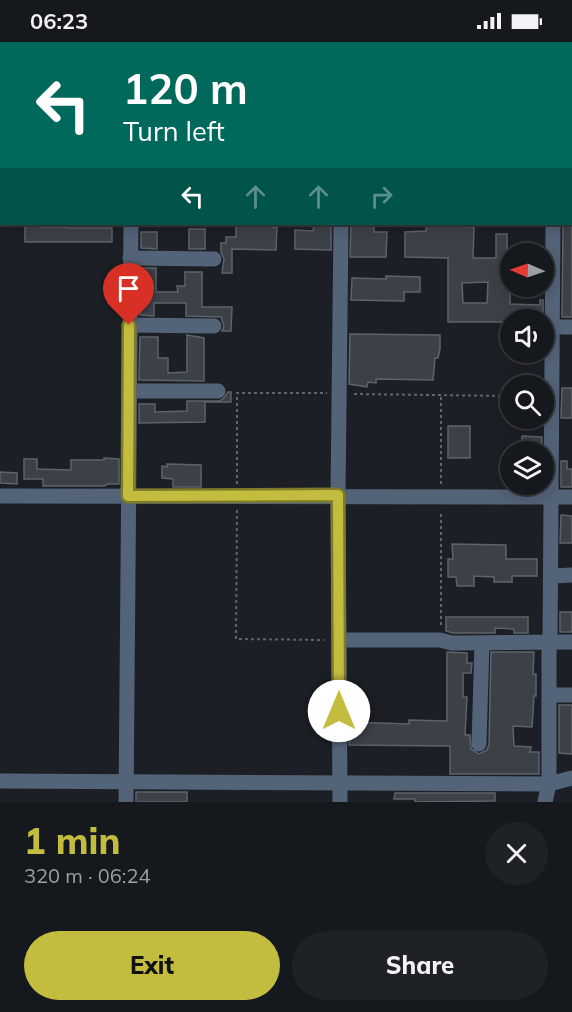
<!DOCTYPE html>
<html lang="en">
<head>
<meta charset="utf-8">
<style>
	body { margin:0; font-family:Mulish,sans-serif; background:#1e2125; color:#f1f3f6; height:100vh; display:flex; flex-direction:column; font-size:22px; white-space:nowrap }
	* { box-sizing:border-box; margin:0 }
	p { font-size:20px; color:#9da0a3 }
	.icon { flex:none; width:33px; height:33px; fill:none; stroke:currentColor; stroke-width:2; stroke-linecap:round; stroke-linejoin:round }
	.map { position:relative; height:760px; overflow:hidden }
	.side { display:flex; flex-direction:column; background:#15181c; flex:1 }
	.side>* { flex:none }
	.guide { position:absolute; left:0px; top:0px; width:573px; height:183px; box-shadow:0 3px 15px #0003,0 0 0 2px #34373b; background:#00695c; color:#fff; overflow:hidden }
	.needle { width:39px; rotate:272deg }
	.fabs { position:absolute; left:500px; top:201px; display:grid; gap:12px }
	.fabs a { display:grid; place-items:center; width:54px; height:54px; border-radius:50%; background:#15181c; box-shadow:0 3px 15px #0003,0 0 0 2px #34373b; font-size:30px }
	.pin { position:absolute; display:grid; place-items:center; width:51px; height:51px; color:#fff; margin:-62px -26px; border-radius:50% 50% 50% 0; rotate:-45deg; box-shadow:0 0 6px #0007 }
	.pin .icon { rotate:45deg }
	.me { position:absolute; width:66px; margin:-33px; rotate:0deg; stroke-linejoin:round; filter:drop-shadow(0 0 4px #0008) }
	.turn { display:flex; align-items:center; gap:21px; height:126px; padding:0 24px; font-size:27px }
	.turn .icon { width:78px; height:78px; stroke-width:2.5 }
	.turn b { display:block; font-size:42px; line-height:51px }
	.lanes { display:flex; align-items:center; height:57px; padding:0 24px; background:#0003; justify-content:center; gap:30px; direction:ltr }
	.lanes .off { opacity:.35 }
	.round { display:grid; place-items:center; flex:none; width:63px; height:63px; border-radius:32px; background:#1e2125 }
	.summary { display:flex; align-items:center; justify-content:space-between; height:102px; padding:0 24px }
	h1 { font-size:36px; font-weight:800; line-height:45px; color:#c3bd3f }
	.button { display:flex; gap:12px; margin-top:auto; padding:12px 24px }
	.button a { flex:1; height:69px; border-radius:36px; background:#c3bd3f; color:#111; font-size:24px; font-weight:800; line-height:69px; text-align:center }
	.button a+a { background:#1e2125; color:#f1f3f6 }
	.status { display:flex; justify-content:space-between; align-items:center; height:42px; padding:0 30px; background:#15181c; direction:ltr }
	.status svg { height:16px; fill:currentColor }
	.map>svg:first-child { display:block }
	.building { fill:#3c4148; stroke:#5d636a; stroke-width:1.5; fill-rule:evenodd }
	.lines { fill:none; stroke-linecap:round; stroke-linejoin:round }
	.path { stroke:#61656a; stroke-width:2; stroke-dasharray:3 3; stroke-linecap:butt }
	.street { stroke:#536378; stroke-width:15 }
	.route-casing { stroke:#7f7b29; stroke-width:15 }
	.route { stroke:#c3bd3f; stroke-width:10 }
</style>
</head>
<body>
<div class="status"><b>06:23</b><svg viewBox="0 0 49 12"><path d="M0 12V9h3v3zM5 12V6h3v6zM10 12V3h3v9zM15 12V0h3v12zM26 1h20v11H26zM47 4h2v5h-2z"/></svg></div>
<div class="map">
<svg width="572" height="760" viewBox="0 0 572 760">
	<rect width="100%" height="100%" fill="#1c2026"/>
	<!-- building -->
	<g class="building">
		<path d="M25,182H40V185H67V186H112V200H25Z"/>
		<path d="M258,182H274L273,185H277L276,208L232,207V231H222L224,217L221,210V201H226V195H236V183H258Z"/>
		<path d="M314,182L331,183V208L295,207V188L313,189Z"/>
		<path d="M351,182L374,183V190H387L386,215H350Z"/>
		<path d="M426,182L474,185L473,216H496V192H507V218H510V262L540,263V258H543V278H510V280H448V216L405,215V190L426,189ZM488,240L487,261H463L462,241Z"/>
		<path d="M563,184H572V275H562Z"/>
		<rect x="189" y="187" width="16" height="20"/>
		<path d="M141,190H157V207L141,206Z"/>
		<path d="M140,226H156V250H178L177,244H185V230H202V265H232L231,289H222L224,284L221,275L186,274V261H154V274L140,273Z"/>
		<path d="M386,234L420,235V250H404V259L351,258L352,236L386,237Z"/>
		<path d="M350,292L440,293V307L438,316H435L433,338L376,337V341L368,340L367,345L349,342Z"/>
		<path d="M187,293L204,296V339L139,338L140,295H158V316H168V331L187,330Z"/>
		<path d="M562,346H572V376H561Z"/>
		<path d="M228,350H231V360H205V380L139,381V362H155V370L187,369V359H219L223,357Z"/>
		<rect x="448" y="384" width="22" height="32"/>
		<path d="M522,394L542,395V410H522Z"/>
		<path d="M104,416L119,417V442H108L104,444H43V437H24V417H37V427L71,428V418H104Z"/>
		<path d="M561,419H567V427H572V445H561Z"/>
		<path d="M167,422L201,423V445H173V437L162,436V424L167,425Z"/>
		<path d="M0,430L17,431V442L0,441Z"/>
		<path d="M561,473L572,474V501H560Z"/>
		<path d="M452,502L506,503V517H537V534H512V540H494V535L474,534V544H457L456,535H448V517H453Z"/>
		<rect x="560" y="570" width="12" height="20"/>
		<path d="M446,575H528V591H514V587L495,586V591H453L446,589Z"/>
		<path d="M447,610L467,611V621H472L471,631H463V655H467L465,693H470L471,707L479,712L487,708L489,702L491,610H534L533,632H536V654H534L532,685L513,684L514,704L531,705L530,710H539V732H450V704L349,703V680L409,682V678L447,679Z"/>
		<path d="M559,663H572V712L559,711Z"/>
		<rect x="136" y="750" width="51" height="10"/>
		<path d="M395,751H495V759L415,760V757H394Z"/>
	</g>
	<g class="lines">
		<!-- path -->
		<g class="path">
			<path d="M447,2L454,0"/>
			<path d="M0,58L2,57"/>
			<path d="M354,352L510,354"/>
			<path d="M441,355V442"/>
			<path d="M237,442V351H327"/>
			<path d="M237,468L236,597L324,598"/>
			<path d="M441,583V469"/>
		</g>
		<!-- street -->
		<g class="street">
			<path d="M0,89H2"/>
			<path d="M0,172H2"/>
			<path d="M130,216L214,217"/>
			<path d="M129,283L214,284"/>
			<path d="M553,285H572"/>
			<path d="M129,349H218"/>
			<path d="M0,454L572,455"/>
			<path d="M551,534L572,533"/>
			<path d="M339,598H440L452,601L572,600"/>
			<path d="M550,600L553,182"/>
			<path d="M549,653H572"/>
			<path d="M479,702L482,601"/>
			<path d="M0,739L549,742L572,736"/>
			<path d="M126,760L131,182"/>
			<path d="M340,760L338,453L341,182"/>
			<path d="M545,760L549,742V602"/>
		</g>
	</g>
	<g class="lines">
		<!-- route casing -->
		<g class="route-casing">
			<path id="route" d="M129,283L128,454L338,453L339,669"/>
		</g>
		<!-- route -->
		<use href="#route" class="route"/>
	</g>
</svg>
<div class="fabs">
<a><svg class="needle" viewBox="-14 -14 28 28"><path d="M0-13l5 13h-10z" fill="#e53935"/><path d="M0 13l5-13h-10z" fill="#9da0a3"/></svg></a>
<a><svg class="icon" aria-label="sound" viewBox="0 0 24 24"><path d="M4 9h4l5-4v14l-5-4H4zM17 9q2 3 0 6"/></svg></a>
<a><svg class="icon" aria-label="search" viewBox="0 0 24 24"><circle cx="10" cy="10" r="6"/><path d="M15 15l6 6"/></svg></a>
<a><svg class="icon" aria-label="layers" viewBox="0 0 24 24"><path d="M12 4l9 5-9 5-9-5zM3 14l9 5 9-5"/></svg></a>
</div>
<div class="pin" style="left:129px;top:283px;background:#d93025"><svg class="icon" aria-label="arrive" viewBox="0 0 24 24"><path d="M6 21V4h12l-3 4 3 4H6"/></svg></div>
<svg class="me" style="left:339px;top:669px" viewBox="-20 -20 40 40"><circle r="19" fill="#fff"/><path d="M0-13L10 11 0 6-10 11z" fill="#c3bd3f"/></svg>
<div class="guide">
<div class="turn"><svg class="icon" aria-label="left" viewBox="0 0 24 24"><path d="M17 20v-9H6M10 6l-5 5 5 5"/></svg><div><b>120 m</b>Turn left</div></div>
<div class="lanes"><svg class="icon" aria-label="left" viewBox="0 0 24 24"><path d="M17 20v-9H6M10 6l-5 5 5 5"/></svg><svg class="icon off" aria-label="ahead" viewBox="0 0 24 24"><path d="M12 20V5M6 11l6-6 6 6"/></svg><svg class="icon off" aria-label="ahead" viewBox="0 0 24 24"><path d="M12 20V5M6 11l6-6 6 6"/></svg><svg class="icon off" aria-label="right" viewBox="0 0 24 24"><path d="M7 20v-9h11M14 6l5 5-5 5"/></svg></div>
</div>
</div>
<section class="side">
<div class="summary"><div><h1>1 min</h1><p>320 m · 06:24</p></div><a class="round"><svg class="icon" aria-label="close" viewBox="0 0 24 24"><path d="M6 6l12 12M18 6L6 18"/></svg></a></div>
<div class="button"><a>Exit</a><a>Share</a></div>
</section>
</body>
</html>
